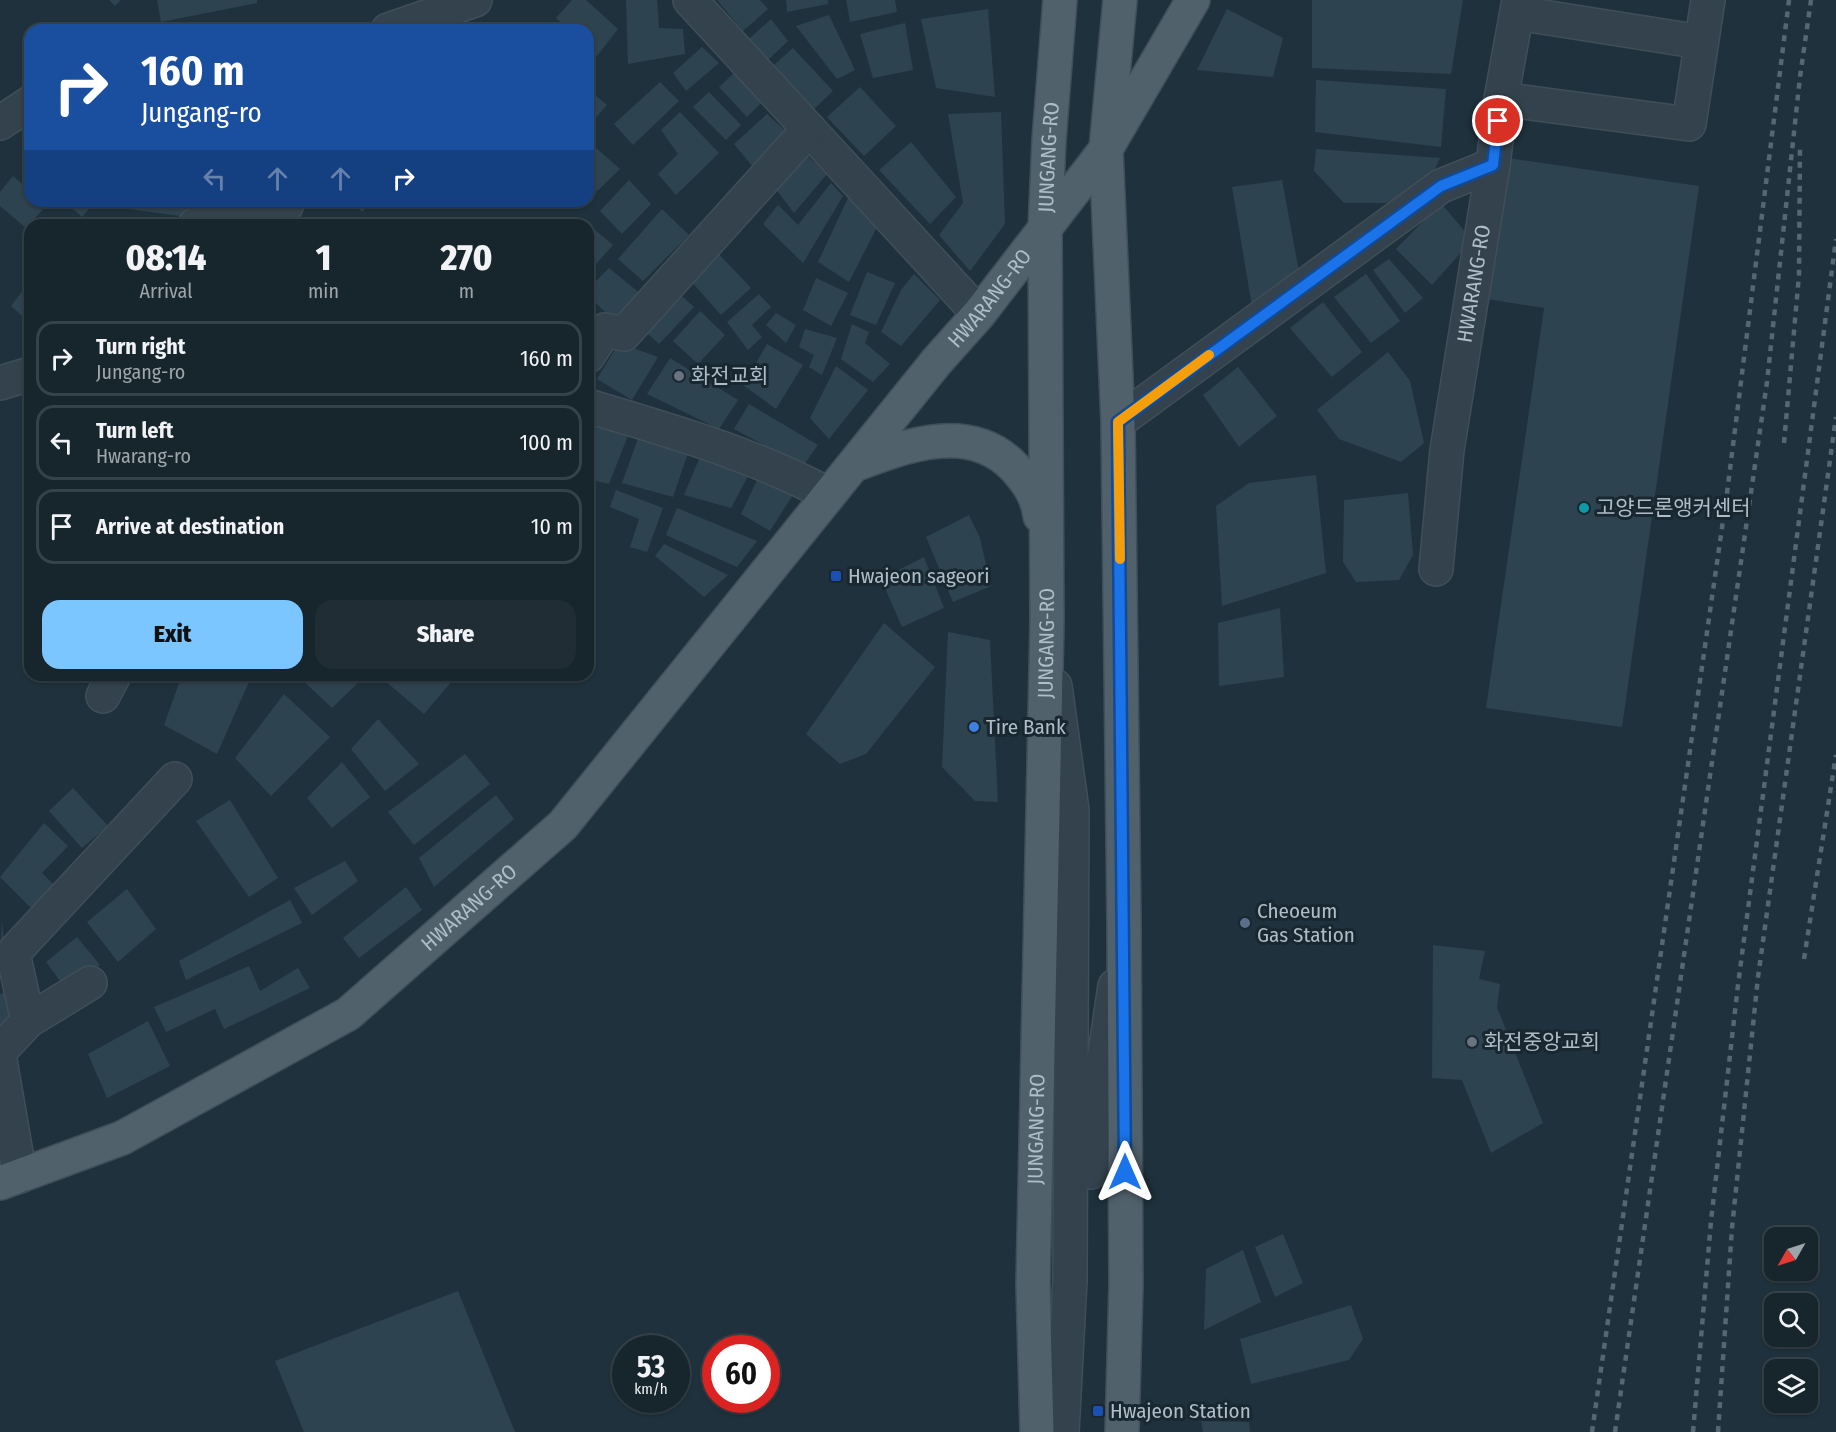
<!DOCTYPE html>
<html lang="en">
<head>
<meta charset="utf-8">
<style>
	body { margin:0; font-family:"Fira Sans Condensed","Noto Sans KR",sans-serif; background:#202d35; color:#f1f3f6; height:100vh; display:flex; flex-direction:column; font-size:22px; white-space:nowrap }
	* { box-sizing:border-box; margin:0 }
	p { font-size:20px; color:#9ea5aa }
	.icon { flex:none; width:33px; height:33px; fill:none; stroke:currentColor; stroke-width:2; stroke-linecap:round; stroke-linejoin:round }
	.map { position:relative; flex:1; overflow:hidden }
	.side { position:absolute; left:24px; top:219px; width:570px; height:462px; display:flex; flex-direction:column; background:#17252d; border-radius:18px; box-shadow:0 2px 4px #0004,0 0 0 2px #364249 }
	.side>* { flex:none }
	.top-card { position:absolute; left:24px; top:24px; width:570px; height:183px; border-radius:18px; box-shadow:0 2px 4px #0004,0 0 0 2px #364249; background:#1a4fa0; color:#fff; overflow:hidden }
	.needle { width:39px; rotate:231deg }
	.tools { position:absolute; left:1764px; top:1227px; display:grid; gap:12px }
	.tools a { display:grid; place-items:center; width:54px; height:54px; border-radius:12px; background:#17252d; box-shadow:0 2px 4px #0004,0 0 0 2px #364249; font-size:30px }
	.speed { position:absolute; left:612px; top:1335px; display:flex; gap:12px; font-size:30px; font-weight:700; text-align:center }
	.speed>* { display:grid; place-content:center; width:78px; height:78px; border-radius:50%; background:#17252d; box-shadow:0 2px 4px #0004,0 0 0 2px #364249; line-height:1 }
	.speed small { font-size:15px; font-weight:400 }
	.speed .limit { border:9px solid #d22; background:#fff; color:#111 }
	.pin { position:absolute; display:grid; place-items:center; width:51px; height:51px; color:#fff; margin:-26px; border:3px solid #fff; border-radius:50%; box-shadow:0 2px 6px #0007 }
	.me { position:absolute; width:66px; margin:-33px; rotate:0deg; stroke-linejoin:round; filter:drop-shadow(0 0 4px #0008) }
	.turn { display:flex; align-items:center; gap:21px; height:126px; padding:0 18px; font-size:27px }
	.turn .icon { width:78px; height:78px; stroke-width:2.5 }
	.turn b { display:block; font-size:42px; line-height:51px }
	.lanes { display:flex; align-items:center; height:57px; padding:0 18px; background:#0003; justify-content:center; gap:30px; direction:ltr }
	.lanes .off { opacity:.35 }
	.eta { display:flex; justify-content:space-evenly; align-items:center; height:102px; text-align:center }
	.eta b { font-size:36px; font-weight:800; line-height:42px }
	.cta { display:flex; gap:12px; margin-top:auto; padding:12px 18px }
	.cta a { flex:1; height:69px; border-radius:18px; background:#7cc6ff; color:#111; font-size:24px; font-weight:800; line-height:69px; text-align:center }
	.cta a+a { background:#202d35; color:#f1f3f6 }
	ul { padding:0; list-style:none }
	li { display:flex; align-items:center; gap:18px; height:75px; margin:0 12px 9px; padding:0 6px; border:3px solid #364249; border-radius:18px }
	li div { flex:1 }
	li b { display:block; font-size:22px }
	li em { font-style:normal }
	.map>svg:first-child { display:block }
	.building { fill:#2e4350 }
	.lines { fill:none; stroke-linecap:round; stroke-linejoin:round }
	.minor-casing { stroke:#404e58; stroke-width:36 }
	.major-casing { stroke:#404e58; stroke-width:36 }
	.minor { stroke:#33424c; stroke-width:33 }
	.major { stroke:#51616c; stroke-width:33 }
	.rail { stroke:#556773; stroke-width:4.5; stroke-dasharray:6 6; stroke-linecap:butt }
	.route-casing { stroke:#114b97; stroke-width:15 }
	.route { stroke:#1a73e8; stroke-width:10 }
	.slow { stroke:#f59e0b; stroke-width:10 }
	.worship-dot { fill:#6b7280; stroke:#192730; stroke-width:2 }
	.culture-dot { fill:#0f9aa8; stroke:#192730; stroke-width:2 }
	.transit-dot { fill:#1a4fb4; stroke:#192730; stroke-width:2 }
	.shop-dot { fill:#3f7fe0; stroke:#192730; stroke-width:2 }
	.service-dot { fill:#5c6f8a; stroke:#192730; stroke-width:2 }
	.labels { text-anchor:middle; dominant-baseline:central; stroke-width:6; stroke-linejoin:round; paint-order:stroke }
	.street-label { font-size:21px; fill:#aebdc8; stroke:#192730 }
	.poi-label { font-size:21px; fill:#aebdc8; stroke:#192730; text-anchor:start }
</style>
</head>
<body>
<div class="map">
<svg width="1836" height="1432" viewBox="0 0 1836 1432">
	<rect width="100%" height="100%" fill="#1f313c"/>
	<!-- building -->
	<g class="building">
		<path d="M109,0H121L115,6Z"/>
		<path d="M157,0H257V3L161,22Z"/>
		<path d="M572,0H586L618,29L597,56L588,47V30H569L556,18Z"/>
		<path d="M626,0H657L659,28L683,29L685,54L628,64Z"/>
		<path d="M717,0H760L768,9L743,31Z"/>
		<path d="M786,0H828V4L787,12Z"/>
		<path d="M846,0H895L897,12L850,22Z"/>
		<path d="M1312,0H1463L1451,74L1312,68Z"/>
		<path d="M988,9L995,97L936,88L921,19Z"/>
		<path d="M1227,9L1283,38L1273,77L1197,70Z"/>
		<path d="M829,15L855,70L837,79L796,26Z"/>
		<path d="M771,19L788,41L768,60L749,39Z"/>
		<path d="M905,23L913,70L873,78L860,34Z"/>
		<path d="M702,47L719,63L686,91L673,73Z"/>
		<path d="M793,48L833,91L813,110L773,66Z"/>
		<path d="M734,73L761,103L747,117L719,87Z"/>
		<path d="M1316,80L1446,89L1441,147L1315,132Z"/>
		<path d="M660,82L679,101L633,145L614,124Z"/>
		<path d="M860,87L896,126L864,156L827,117Z"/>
		<path d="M588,89L607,105L588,127Z"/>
		<path d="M709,92L741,125L726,140L693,107Z"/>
		<path d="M680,112L719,153L676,195L658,174L678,154L661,130Z"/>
		<path d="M1001,112L1005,224L970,271L939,235L963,203L948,114Z"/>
		<path d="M767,114L788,133L753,167L734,144Z"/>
		<path d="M911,142L956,197L930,224L879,170Z"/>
		<path d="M595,147L620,169L588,200V154Z"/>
		<path d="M1316,149L1440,158L1430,180L1386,203H1344L1314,171Z"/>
		<path d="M802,151L827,174L794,213L771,183Z"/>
		<path d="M1508,158L1699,186L1622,727L1486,708L1544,308L1487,299Z"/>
		<path d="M13,176L30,191V201H41L46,206L26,228L0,206V192Z"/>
		<path d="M629,180L651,204L622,234L600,211Z"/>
		<path d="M1282,180L1299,271L1252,307L1232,187Z"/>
		<path d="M831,183L843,196L803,263L763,224L778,205L798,225Z"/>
		<path d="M848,198L878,225L849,282L818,262Z"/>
		<path d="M64,201H96L82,217Z"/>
		<path d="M123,201H194L187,217L121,208Z"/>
		<path d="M347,201H369L363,212Z"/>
		<path d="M1441,203L1472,240L1432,285L1396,249Z"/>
		<path d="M662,209L689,235L643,281L618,259Z"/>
		<path d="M588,224L613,245L588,273Z"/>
		<path d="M715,250L751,288L721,315L690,280Z"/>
		<path d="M1389,259L1423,298L1405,313L1373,270Z"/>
		<path d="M609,268L642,295L615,321L588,296V289Z"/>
		<path d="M867,272L895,283L876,325L850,315Z"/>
		<path d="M914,274L940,300L901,346L881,332L901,290Z"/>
		<path d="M1366,274L1400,321L1371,343L1334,297Z"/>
		<path d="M816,278L848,293L831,326L803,310Z"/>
		<path d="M30,281V323L11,306Z"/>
		<path d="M674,289L694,307L659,344L640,327Z"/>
		<path d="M759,294L771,307L752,325L762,337L748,350L727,322Z"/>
		<path d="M1323,302L1362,352L1332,377L1290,328Z"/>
		<path d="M700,311L725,335L698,364L673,341Z"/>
		<path d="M776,313L796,325L786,343L766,325Z"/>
		<path d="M852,324L869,332L865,343L890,364L873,382L841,359Z"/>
		<path d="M805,329L837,338L822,375L809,367L814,355L799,347Z"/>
		<path d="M619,343L658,357L632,400L597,379Z"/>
		<path d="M767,344L803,365L776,409L743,385Z"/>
		<path d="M1388,352L1410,381L1424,443L1401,462L1339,439L1317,410Z"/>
		<path d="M670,358L738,400L719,429L647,394Z"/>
		<path d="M836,366L868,390L829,439L810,418Z"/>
		<path d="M1238,367L1277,416L1239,447L1203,395Z"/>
		<path d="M749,404L818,445L803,466L734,429Z"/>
		<path d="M588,420L629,433L609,484L588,479Z"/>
		<path d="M639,436L688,453L673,497L622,483Z"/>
		<path d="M699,459L748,476L731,508L684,495Z"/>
		<path d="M1316,475L1326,573L1222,606L1216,506L1249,483Z"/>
		<path d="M758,478L794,493L770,531L741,514Z"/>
		<path d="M616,490L663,508L647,552L630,547L639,519L610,507Z"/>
		<path d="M1408,493L1413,555L1399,580L1356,582L1343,562L1344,500Z"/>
		<path d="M677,508L757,541L737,567L666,535Z"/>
		<path d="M969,515L980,538L991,586L953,602L926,537Z"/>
		<path d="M664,544L728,575L704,597L655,556Z"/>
		<path d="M924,557L944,608L902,627L881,579Z"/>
		<path d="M1280,608L1284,677L1219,686L1218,623Z"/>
		<path d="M884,623L935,667L866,754L840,764L806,734Z"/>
		<path d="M948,632L990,640L998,802L975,801L942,767Z"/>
		<path d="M182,675H252L217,754L164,725Z"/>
		<path d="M297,675H327L333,681L340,675H366L332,708Z"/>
		<path d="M387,675H457L424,714L384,680Z"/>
		<path d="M284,694L330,737L271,796L235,758Z"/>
		<path d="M378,719L419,764L385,791L351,749Z"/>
		<path d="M465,754L490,784L414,845L388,812Z"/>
		<path d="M342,762L370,797L332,828L307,798Z"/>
		<path d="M73,788L108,826L82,848L49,811Z"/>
		<path d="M496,795L514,819L434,887L419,858Z"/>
		<path d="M230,800L278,878L249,897L196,821Z"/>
		<path d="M44,823L68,846L42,873L58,889L35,912L0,877Z"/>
		<path d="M345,861L358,881L312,915L294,888Z"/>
		<path d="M406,887L422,910L359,958L343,938Z"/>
		<path d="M127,889L156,929L118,962L87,922Z"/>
		<path d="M290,900L302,923L186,980L179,961Z"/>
		<path d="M2,918L6,978H0Z"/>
		<path d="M77,937L100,965L66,989L46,962Z"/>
		<path d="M1433,945L1485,951L1479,979L1500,984L1497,1007L1543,1123L1491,1153L1462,1080L1432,1078Z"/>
		<path d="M249,966L260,991L298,968L310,988L224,1029L215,1009L166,1032L154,1007Z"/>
		<path d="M7,992L9,1030L0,1033V994Z"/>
		<path d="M148,1021L170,1066L107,1098L88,1054Z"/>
		<path d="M1283,1234L1303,1283L1275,1297L1255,1247Z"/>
		<path d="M1243,1250L1261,1302L1204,1330L1206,1269Z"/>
		<path d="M458,1291L515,1432H304L275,1361Z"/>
		<path d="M1351,1305L1363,1339L1349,1360L1251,1384L1240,1339Z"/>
		<path d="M1201,1421L1249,1422L1250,1432H1203Z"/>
	</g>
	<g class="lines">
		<!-- minor casing -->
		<g class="minor-casing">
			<g id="minor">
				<path d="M690,0L979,314"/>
				<path d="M1517,13L1701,42"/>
				<path d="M388,30L475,0"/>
				<path d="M1501,99L1689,124L1708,0"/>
				<path d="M0,123L30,103"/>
				<path d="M195,225L286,206L288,201"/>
				<path d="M588,356L605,330L624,334L809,129"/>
				<path d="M0,383L30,374"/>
				<path d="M588,406C670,431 754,454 829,495"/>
				<path d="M1118,422L1441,186L1493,165"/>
				<path id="s1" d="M1436,569L1447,450L1493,165L1501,99L1519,0"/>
				<path d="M1055,686L1072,810L1070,1280L1062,1432"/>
				<path d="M103,696L114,675"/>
				<path d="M28,1021L90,983"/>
				<path d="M0,1051L28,1021L13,953L175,779"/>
				<path d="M0,1060L20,1176"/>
				<path d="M1091,1172L1094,1127L1115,986"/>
			</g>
		</g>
		<!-- major casing -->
		<g class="major-casing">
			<g id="major">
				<path d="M1120,0L1106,149L1118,422L1124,923L1126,1284L1122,1432"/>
				<path d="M854,465C906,445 971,421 1015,468C1029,484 1037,495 1040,516"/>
				<path id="s2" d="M0,1183L122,1138L348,1014L563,825L937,361L979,314L1106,149L1193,0"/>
				<path id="s3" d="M1037,1432L1033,1284L1047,622L1045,229L1049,140L1060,0"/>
			</g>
		</g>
		<!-- minor -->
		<use href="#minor" class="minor"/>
		<!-- major -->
		<use href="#major" class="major"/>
		<!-- rail -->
		<g class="rail">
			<path d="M1784,443L1799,275L1800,146"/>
			<path d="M1804,959L1836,755"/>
			<path d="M1592,1432L1727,493L1789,0"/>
			<path d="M1615,1432L1767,382L1800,77L1811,0"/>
			<path d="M1693,1432L1711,1221L1738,985L1836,239"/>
			<path d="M1718,1432L1732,1228L1758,977L1836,417"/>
		</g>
	</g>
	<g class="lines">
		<!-- route casing -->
		<g class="route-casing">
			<path id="route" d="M1125,1172L1118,422L1441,186L1493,165L1498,121"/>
		</g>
		<!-- route -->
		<use href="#route" class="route"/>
		<!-- slow -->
		<path class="slow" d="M1120,559L1118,422L1209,355"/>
	</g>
	<!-- markers -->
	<g class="worship-dot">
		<circle cx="679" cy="376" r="6"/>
		<circle cx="1472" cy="1042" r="6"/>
	</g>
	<circle class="culture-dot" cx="1584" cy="508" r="6"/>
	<g class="transit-dot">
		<rect x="830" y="570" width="12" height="12" rx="3"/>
		<rect x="1092" y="1405" width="12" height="12" rx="3"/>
	</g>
	<circle class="shop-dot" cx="974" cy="727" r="6"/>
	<circle class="service-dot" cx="1245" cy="923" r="6"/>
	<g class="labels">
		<!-- street labels -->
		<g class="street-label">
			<text stroke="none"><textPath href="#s3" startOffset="1275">JUNGANG-RO</textPath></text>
			<text stroke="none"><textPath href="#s1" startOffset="288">HWARANG-RO</textPath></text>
			<text stroke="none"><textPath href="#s2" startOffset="1352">HWARANG-RO</textPath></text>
			<text stroke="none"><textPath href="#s3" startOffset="789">JUNGANG-RO</textPath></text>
			<text stroke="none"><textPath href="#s2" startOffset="549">HWARANG-RO</textPath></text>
			<text stroke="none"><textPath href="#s3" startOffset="303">JUNGANG-RO</textPath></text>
		</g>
		<!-- poi labels -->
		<g class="poi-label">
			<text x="691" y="376">화전교회</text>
			<text x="1596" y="508">고양드론앵커센터</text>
			<text x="848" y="576">Hwajeon sageori</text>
			<text x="986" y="727">Tire Bank</text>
			<text x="1257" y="911">Cheoeum<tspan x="1257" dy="24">Gas Station</tspan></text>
			<text x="1484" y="1042">화전중앙교회</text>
			<text x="1110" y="1411">Hwajeon Station</text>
		</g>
	</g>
</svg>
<div class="tools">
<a><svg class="needle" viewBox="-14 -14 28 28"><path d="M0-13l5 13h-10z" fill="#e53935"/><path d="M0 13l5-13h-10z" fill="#9ea5aa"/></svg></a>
<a><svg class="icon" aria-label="search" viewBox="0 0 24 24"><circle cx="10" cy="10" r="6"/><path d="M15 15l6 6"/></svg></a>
<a><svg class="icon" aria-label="layers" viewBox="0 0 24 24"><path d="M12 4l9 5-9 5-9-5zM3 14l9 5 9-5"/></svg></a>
</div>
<div class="speed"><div>53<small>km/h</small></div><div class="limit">60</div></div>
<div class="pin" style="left:1498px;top:121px;background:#d93025"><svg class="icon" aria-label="arrive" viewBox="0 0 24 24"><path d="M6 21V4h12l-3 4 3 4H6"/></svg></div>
<svg class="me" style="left:1125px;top:1172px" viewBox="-20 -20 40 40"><path d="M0-17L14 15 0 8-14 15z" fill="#1a73e8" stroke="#fff" stroke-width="4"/></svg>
<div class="top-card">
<div class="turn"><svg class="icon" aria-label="right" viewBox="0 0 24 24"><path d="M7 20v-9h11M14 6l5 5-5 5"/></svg><div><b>160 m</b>Jungang-ro</div></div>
<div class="lanes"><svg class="icon off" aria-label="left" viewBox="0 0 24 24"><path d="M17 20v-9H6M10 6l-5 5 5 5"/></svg><svg class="icon off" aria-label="ahead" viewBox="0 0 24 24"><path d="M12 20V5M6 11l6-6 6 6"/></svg><svg class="icon off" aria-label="ahead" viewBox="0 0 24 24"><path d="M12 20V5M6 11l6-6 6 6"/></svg><svg class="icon" aria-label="right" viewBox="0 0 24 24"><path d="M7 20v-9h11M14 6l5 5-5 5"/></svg></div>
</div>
<section class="side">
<div class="eta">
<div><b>08:14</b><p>Arrival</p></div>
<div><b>1</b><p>min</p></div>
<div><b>270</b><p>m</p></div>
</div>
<ul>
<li><svg class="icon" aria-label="right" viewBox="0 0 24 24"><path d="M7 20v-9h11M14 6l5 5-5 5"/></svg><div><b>Turn right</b><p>Jungang-ro</p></div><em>160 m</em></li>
<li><svg class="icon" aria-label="left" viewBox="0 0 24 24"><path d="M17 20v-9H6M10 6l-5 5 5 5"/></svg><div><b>Turn left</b><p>Hwarang-ro</p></div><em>100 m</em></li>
<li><svg class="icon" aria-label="arrive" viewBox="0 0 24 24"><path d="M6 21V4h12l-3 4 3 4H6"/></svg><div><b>Arrive at destination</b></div><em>10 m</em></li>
</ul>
<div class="cta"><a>Exit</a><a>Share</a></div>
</section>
</div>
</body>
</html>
